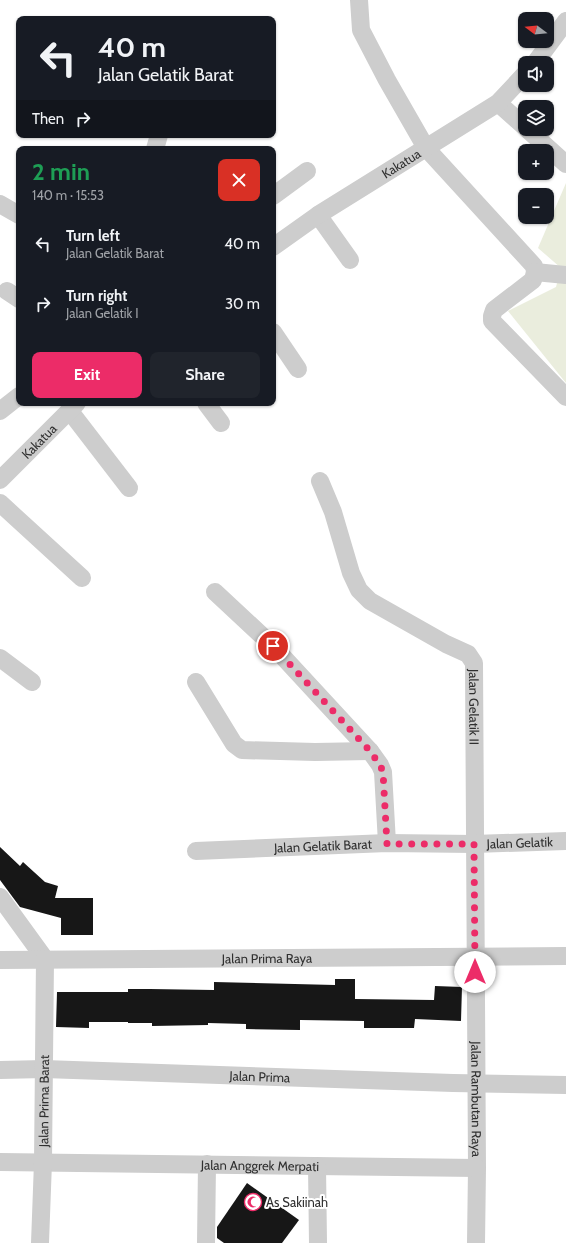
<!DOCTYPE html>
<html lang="en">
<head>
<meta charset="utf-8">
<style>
	body { margin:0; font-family:Cabin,sans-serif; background:#20242c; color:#f1f3f6; height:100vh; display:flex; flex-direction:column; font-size:15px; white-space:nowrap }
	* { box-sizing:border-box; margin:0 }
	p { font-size:13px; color:#9ea1a6 }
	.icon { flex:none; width:22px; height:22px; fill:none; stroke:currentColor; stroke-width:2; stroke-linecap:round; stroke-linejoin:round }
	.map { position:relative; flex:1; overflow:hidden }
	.details { position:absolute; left:16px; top:146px; width:260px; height:260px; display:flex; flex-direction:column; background:#171b24; border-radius:8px; box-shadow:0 1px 3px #0004 }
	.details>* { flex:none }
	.top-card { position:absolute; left:16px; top:16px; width:260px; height:122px; border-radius:8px; box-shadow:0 1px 3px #0004; background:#171b24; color:#f1f3f6; overflow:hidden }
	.needle { width:26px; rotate:286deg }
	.controls { position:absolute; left:518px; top:12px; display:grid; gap:8px }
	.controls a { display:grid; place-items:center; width:36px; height:36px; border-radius:8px; background:#171b24; box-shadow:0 1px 3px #0004; font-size:20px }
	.pin { position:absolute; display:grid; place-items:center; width:34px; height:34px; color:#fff; margin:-17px; border:2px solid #fff; border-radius:50%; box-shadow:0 1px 4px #0007 }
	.me { position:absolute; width:44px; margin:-22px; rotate:0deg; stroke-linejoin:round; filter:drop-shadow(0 0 3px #0008) }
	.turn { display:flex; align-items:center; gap:14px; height:84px; padding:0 16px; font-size:18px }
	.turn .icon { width:52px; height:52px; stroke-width:2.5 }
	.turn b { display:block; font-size:28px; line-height:34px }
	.then { display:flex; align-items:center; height:38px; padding:0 16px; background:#0003; gap:8px; font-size:15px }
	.round { display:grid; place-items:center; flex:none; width:42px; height:42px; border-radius:8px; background:#20242c }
	.headline { display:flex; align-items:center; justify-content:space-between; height:68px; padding:0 16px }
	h1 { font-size:24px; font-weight:700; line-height:30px; color:#1e9e55 }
	.action { display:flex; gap:8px; margin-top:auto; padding:8px 16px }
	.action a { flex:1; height:46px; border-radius:8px; background:#ec2c68; color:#fff; font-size:16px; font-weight:700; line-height:46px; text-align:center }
	.action a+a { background:#20242c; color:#f1f3f6 }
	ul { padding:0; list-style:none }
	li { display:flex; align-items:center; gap:12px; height:60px; padding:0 16px }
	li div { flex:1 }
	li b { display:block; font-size:15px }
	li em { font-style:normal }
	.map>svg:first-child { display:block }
	.green { fill:#eaeddd }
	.building { fill:#171717 }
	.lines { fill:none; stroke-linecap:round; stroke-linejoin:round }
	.street { stroke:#cdcdcd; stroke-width:18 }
	.route { stroke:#ec2c68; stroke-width:7; stroke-dasharray:0 12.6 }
	.labels { text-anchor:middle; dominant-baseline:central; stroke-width:4; stroke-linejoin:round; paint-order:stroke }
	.street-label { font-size:13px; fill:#303030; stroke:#fff }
	.poi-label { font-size:13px; fill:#303030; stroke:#fff; text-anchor:start }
</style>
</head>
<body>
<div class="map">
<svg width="566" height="1243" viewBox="0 0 566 1243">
	<rect width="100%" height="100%" fill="#fff"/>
	<!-- green -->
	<path class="green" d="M566,183V383L508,311L556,287L561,268L538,248Z"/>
	<!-- building -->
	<g class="building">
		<path d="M0,847L20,866L23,862L45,882L58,886L55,898H93V935H61V918L20,907L0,880Z"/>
		<path d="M335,979H355V999L434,1000L435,986L462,987L461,1021L415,1019L414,1028H364V1021L300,1020V1030L246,1029V1024L208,1023V1025L152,1026V1023H128V1022H89V1028L56,1027L57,992H128V989H150L214,990V982L335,985Z"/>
		<path d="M247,1183L299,1220L282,1243H224L217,1238V1227Z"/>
	</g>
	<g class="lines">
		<!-- street -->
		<g class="street">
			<path d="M359,0L361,30L387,80L426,148L534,266L535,272L533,280L494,310L492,316V321L566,397"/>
			<path d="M535,63L566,21"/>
			<path d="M498,103L525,127"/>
			<path d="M527,129L566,164"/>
			<path d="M155,149L159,135"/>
			<path d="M273,196L307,171"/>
			<path d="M0,204L19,215"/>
			<path d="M318,215L350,260"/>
			<path id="s1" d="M273,247L318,215L498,103L525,74"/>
			<path d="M535,272L566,275"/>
			<path d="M7,291L19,299"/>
			<path d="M273,332L298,369"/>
			<path d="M206,403L221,423"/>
			<path d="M69,410L129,488"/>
			<path d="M0,411L19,396"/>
			<path id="s2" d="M0,480L77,403"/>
			<path id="s3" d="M320,481L333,512L351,573L359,590L370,601L446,644L468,654L474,663L477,1168L476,1243"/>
			<path d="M0,503L82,578"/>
			<path d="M215,592L273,646L370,751L380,765L383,772L387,843"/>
			<path d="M0,658L32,682"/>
			<path d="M196,682L234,744L242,750L315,752L370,751"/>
			<path id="s4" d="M196,851L387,843L474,844L566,841"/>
			<path d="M0,897L45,959"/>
			<path id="s5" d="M0,960L566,956"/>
			<path id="s6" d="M0,1070L44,1069L453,1083L566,1085"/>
			<path id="s7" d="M0,1162L477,1168"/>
			<path d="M317,1166L318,1243"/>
			<path id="s8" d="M40,1243L43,1162L45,959"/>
			<path d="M206,1243L207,1164"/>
		</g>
	</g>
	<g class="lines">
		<!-- route -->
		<path class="route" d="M273,646L370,751L380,765L383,772L387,844H474L475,972"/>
	</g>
	<!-- icons -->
	<defs>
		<g id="mosque-ring" transform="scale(0.9)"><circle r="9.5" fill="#fff" stroke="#ec2c68" stroke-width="1.5"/><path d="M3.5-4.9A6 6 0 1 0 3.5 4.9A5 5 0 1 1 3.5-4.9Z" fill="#ec2c68"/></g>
	</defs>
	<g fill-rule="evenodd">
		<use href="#mosque-ring" x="253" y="1202"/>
	</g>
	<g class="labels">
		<!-- street labels -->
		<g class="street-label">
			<text stroke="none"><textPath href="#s1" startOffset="153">Kakatua</textPath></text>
			<text stroke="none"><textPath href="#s2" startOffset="55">Kakatua</textPath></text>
			<text stroke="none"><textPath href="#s3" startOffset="298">Jalan Gelatik II</textPath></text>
			<text stroke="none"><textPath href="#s4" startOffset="324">Jalan Gelatik</textPath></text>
			<text stroke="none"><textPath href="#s4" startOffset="127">Jalan Gelatik Barat</textPath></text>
			<text stroke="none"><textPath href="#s5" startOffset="267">Jalan Prima Raya</textPath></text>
			<text stroke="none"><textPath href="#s6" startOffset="260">Jalan Prima</textPath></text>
			<text stroke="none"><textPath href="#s3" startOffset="690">Jalan Rambutan Raya</textPath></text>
			<text stroke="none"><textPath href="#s8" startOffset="142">Jalan Prima Barat</textPath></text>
			<text stroke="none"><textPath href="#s7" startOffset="260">Jalan Anggrek Merpati</textPath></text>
		</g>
		<!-- poi labels -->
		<g class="poi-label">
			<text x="266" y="1202">As Sakiinah</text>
		</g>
	</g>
</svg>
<div class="controls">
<a><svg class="needle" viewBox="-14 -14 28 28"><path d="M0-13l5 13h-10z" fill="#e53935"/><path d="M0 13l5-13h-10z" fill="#9ea1a6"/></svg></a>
<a><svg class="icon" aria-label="sound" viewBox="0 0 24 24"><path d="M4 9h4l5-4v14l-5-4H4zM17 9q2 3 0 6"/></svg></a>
<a><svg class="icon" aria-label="layers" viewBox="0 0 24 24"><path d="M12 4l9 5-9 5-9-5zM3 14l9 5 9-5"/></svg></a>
<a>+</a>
<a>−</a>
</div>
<div class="pin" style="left:273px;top:646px;background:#d93025"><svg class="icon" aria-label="arrive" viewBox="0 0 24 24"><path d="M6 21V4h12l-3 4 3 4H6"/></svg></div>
<svg class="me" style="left:475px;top:972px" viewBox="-20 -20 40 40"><circle r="19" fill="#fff"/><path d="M0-13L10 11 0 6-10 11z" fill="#ec2c68"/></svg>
<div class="top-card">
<div class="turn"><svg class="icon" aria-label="left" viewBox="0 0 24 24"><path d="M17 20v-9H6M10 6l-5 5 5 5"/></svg><div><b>40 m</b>Jalan Gelatik Barat</div></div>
<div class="then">Then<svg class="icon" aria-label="right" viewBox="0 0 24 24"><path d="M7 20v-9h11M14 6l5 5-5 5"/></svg></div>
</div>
<section class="details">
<div class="headline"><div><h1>2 min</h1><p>140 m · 15:53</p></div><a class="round" style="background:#d93025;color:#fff"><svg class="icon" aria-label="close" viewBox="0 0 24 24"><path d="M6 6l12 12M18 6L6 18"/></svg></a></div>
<ul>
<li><svg class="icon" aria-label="left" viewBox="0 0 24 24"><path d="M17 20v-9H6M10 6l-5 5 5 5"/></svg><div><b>Turn left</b><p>Jalan Gelatik Barat</p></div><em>40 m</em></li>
<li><svg class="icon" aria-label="right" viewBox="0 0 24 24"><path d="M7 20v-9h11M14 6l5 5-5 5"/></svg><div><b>Turn right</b><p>Jalan Gelatik I</p></div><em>30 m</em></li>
</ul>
<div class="action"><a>Exit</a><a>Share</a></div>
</section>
</div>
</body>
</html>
